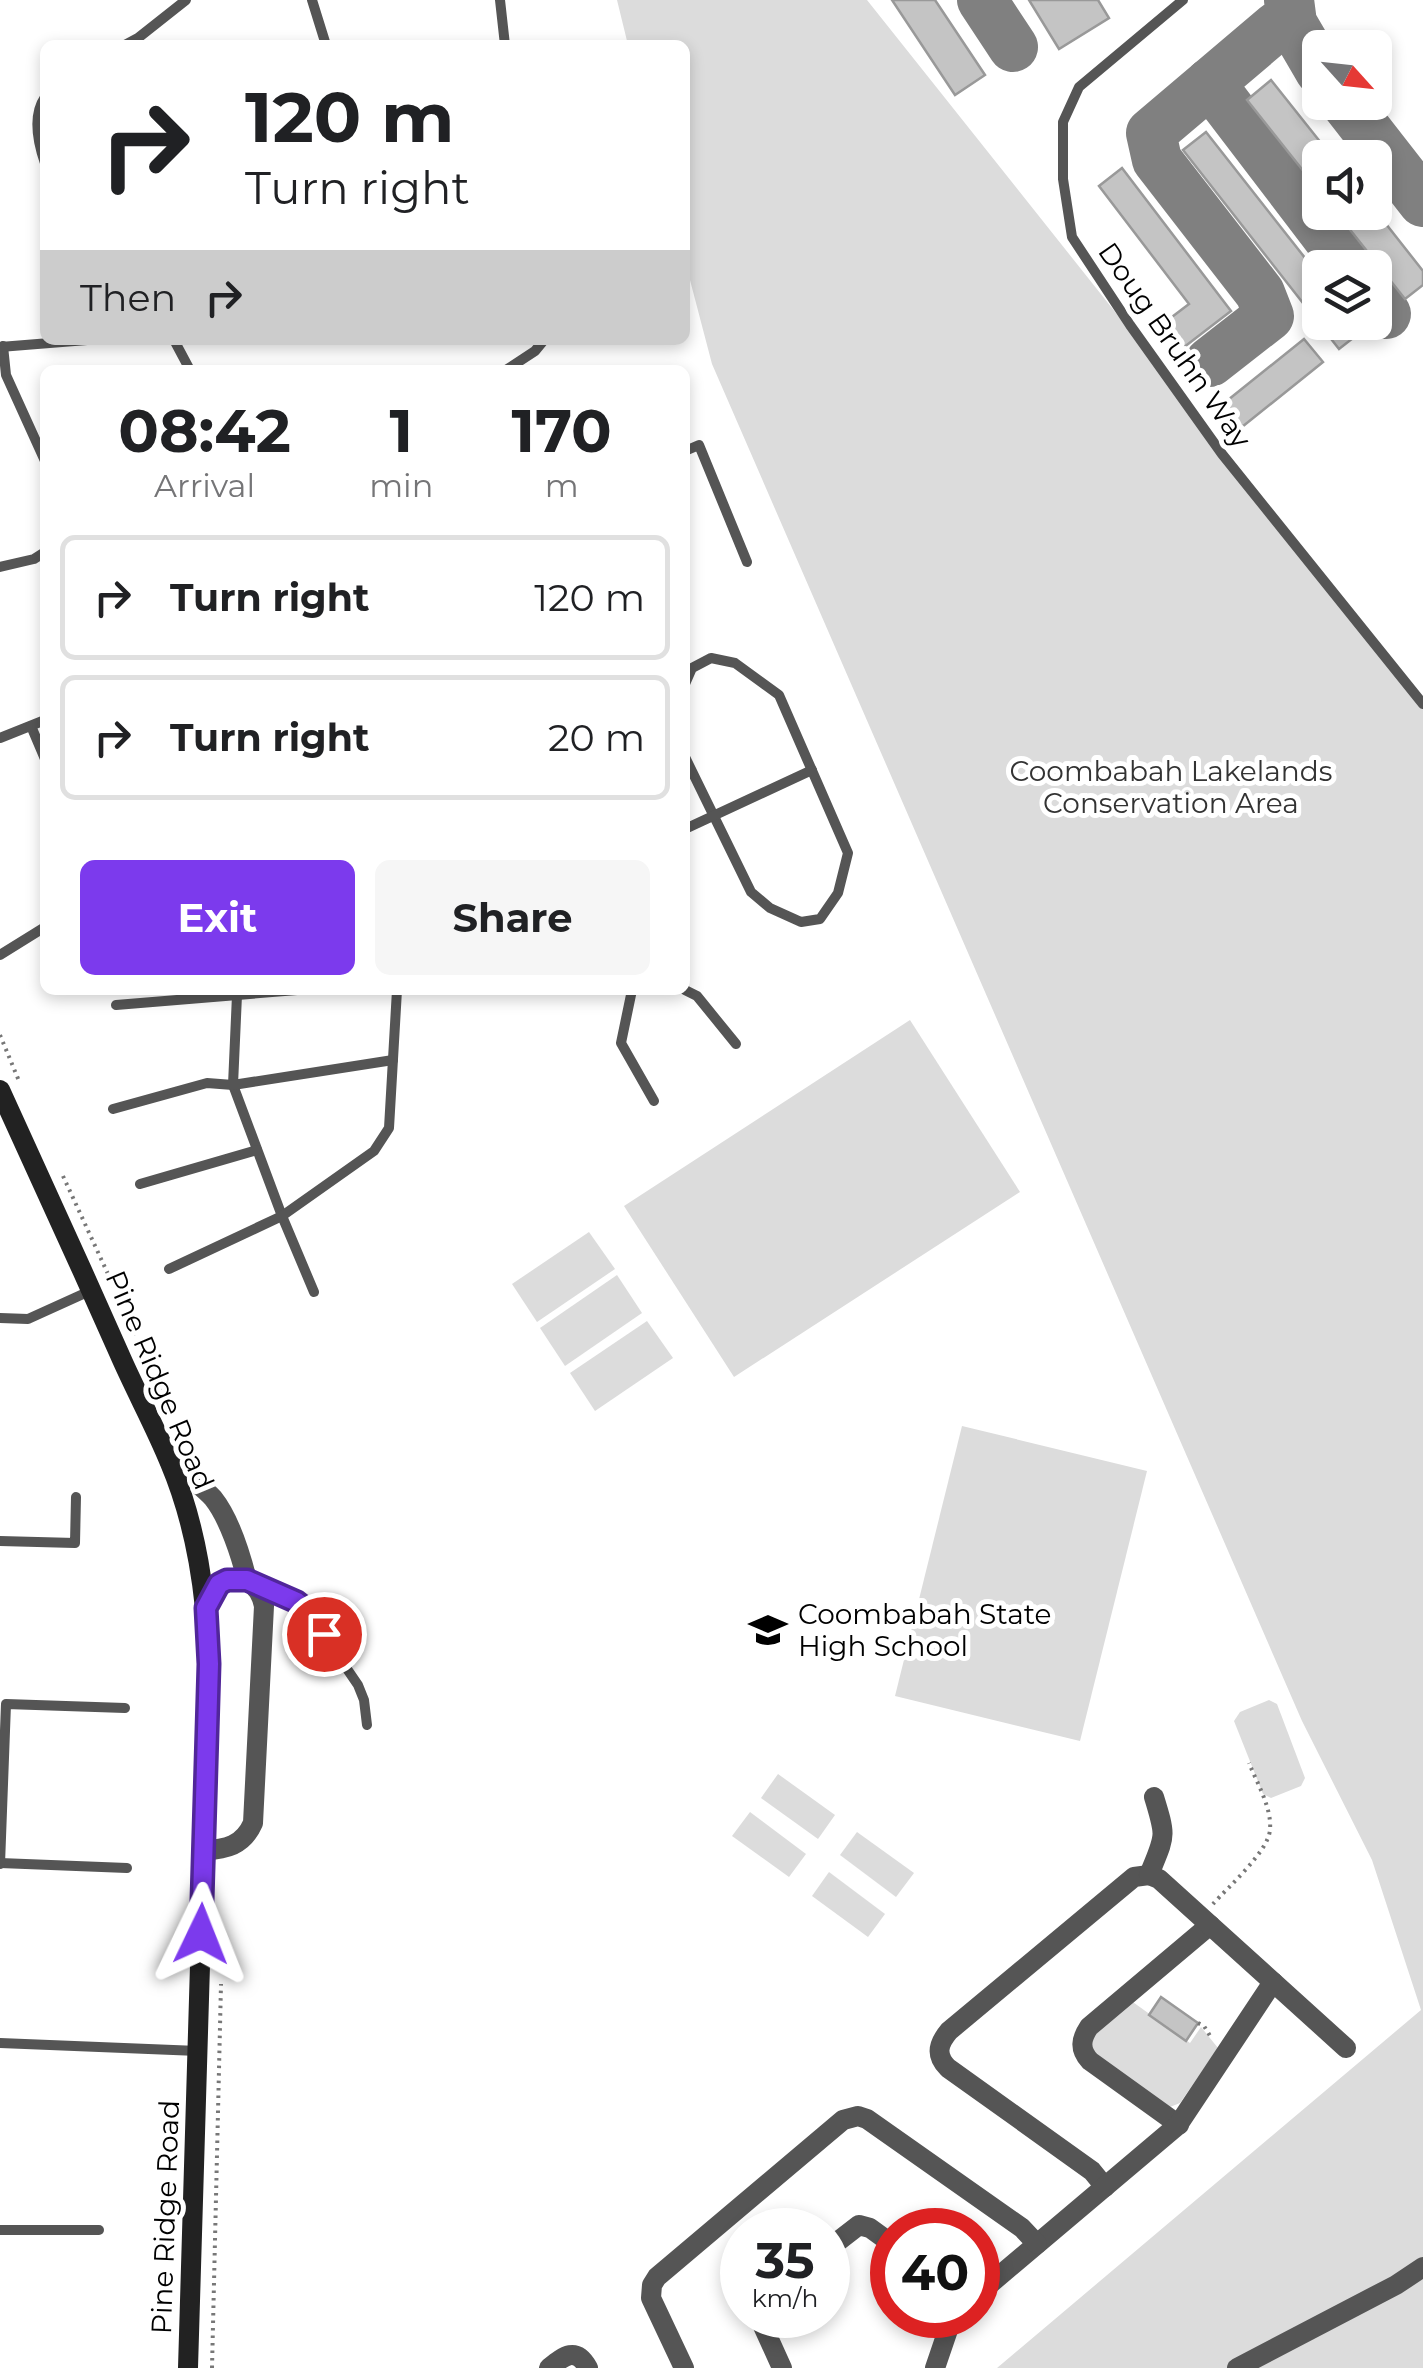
<!DOCTYPE html>
<html lang="en">
<head>
<meta charset="utf-8">
<style>
	body { margin:0; font-family:Montserrat,sans-serif; background:#f6f6f6; color:#202124; height:100vh; display:flex; flex-direction:column; font-size:38px; white-space:nowrap }
	* { box-sizing:border-box; margin:0 }
	p { font-size:32px; color:#757577 }
	.icon { flex:none; width:55px; height:55px; fill:none; stroke:currentColor; stroke-width:2; stroke-linecap:round; stroke-linejoin:round }
	.map { position:relative; flex:1; overflow:hidden }
	.drawer { position:absolute; left:40px; top:365px; width:650px; height:630px; display:flex; flex-direction:column; background:#fff; border-radius:15px; box-shadow:0 5px 15px #0003 }
	.drawer>* { flex:none }
	.guide { position:absolute; left:40px; top:40px; width:650px; height:305px; border-radius:15px; box-shadow:0 5px 15px #0003; background:#fff; color:#202124; overflow:hidden }
	.needle { width:65px; rotate:117deg }
	.buttons { position:absolute; left:1302px; top:30px; display:grid; gap:20px }
	.buttons a { display:grid; place-items:center; width:90px; height:90px; border-radius:15px; background:#fff; box-shadow:0 5px 15px #0003; font-size:50px }
	.speed { position:absolute; left:720px; top:2208px; display:flex; gap:20px; font-size:50px; font-weight:700; text-align:center }
	.speed>* { display:grid; place-content:center; width:130px; height:130px; border-radius:50%; background:#fff; box-shadow:0 5px 15px #0003; line-height:1 }
	.speed small { font-size:25px; font-weight:400 }
	.speed .limit { border:15px solid #d22; background:#fff; color:#111 }
	.pin { position:absolute; display:grid; place-items:center; width:85px; height:85px; color:#fff; margin:-42px; border:5px solid #fff; border-radius:50%; box-shadow:0 2px 10px #0007 }
	.me { position:absolute; width:110px; margin:-55px; rotate:2deg; stroke-linejoin:round; filter:drop-shadow(0 0 8px #0008) }
	.turn { display:flex; align-items:center; gap:35px; height:210px; padding:0 40px; font-size:45px }
	.turn .icon { width:130px; height:130px; stroke-width:2.5 }
	.turn b { display:block; font-size:70px; line-height:85px }
	.then { display:flex; align-items:center; height:95px; padding:0 40px; background:#0003; gap:20px; font-size:38px }
	.eta { display:flex; justify-content:space-evenly; align-items:center; height:170px; text-align:center }
	.eta b { font-size:60px; font-weight:700; line-height:70px }
	.action { display:flex; gap:20px; margin-top:auto; padding:20px 40px }
	.action a { flex:1; height:115px; border-radius:15px; background:#7c3aed; color:#fff; font-size:40px; font-weight:700; line-height:115px; text-align:center }
	.action a+a { background:#f6f6f6; color:#202124 }
	ul { padding:0; list-style:none }
	li { display:flex; align-items:center; gap:30px; height:125px; margin:0 20px 15px; padding:0 20px; border:5px solid #e0e0e0; border-radius:15px }
	li div { flex:1 }
	li b { display:block; font-size:38px }
	li em { font-style:normal }
	.map>svg:first-child { display:block }
	.green { fill:#dcdcdc }
	.lines { fill:none; stroke-linecap:round; stroke-linejoin:round }
	.taxiway { stroke:#808080; stroke-width:50 }
	.building { fill:#c4c4c4; stroke:#999; stroke-width:2.5 }
	.path { stroke:#777; stroke-width:4; stroke-dasharray:2.5 5; stroke-linecap:butt }
	.lane { stroke:#555; stroke-width:10 }
	.street { stroke:#555; stroke-width:20 }
	.secondary { stroke:#222; stroke-width:20 }
	.route-casing { stroke:#51269a; stroke-width:25 }
	.route { stroke:#7c3aed; stroke-width:18 }
	.labels { text-anchor:middle; dominant-baseline:central; stroke-width:10; stroke-linejoin:round; paint-order:stroke }
	.street-label { font-size:28px; fill:#000; stroke:#fff }
	.park-label { font-size:28px; fill:#333; stroke:#fff }
	.poi-label { font-size:28px; fill:#000; stroke:#fff; text-anchor:start }
</style>
</head>
<body>
<div class="map">
<svg width="1423" height="2368" viewBox="0 0 1423 2368">
	<rect width="100%" height="100%" fill="#fff"/>
	<!-- green -->
	<g class="green">
		<path d="M617,0H867L1423,699V2368H997L1421,2010L1372,1860L1302,1721L712,364L685,261V45H628Z"/>
		<path d="M910,1020L1020,1192L734,1377L624,1206Z"/>
		<path d="M589,1232L615,1269L537,1322L512,1284Z"/>
		<path d="M617,1275L642,1313L565,1366L540,1328Z"/>
		<path d="M647,1321L673,1358L595,1411L570,1373Z"/>
		<path d="M962,1426L1147,1471L1080,1741L895,1696Z"/>
		<path d="M1269,1700L1277,1704L1305,1778L1301,1786L1271,1798L1263,1794L1234,1721L1240,1712Z"/>
		<path d="M778,1774L835,1815L818,1839L761,1798Z"/>
		<path d="M750,1812L806,1854L789,1877L732,1836Z"/>
		<path d="M857,1832L914,1873L896,1897L840,1855Z"/>
		<path d="M829,1872L885,1914L868,1937L812,1896Z"/>
		<path d="M1130,2000L1190,2043L1201,2027L1218,2048L1180,2103L1170,2107L1093,2057L1089,2041Z"/>
	</g>
	<g class="lines">
		<!-- taxiway -->
		<g class="taxiway">
			<path d="M982,0L1013,47"/>
			<path d="M1289,0L1292,23L1320,71"/>
			<path d="M1210,83L1351,268"/>
			<path d="M1345,102L1423,202"/>
			<path d="M1375,299L1386,314"/>
			<path d="M1210,362L1269,316L1260,293L1157,160L1151,133L1276,27L1292,23"/>
		</g>
	</g>
	<!-- building -->
	<g class="building">
		<path d="M892,0H935L985,75L955,95Z"/>
		<path d="M1029,0H1098L1109,18L1059,49Z"/>
		<path d="M1271,80L1333,158H1320V192L1247,100Z"/>
		<path d="M1206,132L1320,277V322H1356L1362,331L1339,349L1183,150Z"/>
		<path d="M1122,168L1231,311L1179,351L1160,326L1189,304L1099,186Z"/>
		<path d="M1375,210L1423,271V285L1405,299L1336,212H1375Z"/>
		<path d="M1304,339L1323,362L1237,431L1218,408Z"/>
		<path d="M1161,1997L1198,2023L1186,2041L1149,2015Z"/>
	</g>
	<g class="lines">
		<!-- path -->
		<g class="path">
			<path d="M0,1035L19,1081"/>
			<path d="M63,1176L186,1444L192,1453"/>
			<path d="M1213,1904C1228,1887 1268,1852 1270,1830C1272,1808 1257,1783 1249,1763"/>
			<path d="M1198,2023L1204,2026L1212,2039"/>
			<path d="M212,2368L221,1984"/>
		</g>
		<!-- lane -->
		<g class="lane">
			<path d="M312,0L326,45"/>
			<path d="M500,0L505,45"/>
			<path d="M1183,0L1079,87L1063,122V179L1072,237L1130,325L1222,454L1423,704"/>
			<path d="M125,45L138,38L186,0"/>
			<path d="M45,97C32,116 38,143 45,163"/>
			<path d="M174,340L190,370"/>
			<path d="M3,346L6,375L45,461"/>
			<path d="M0,347L87,340"/>
			<path d="M506,370L535,351L544,340"/>
			<path d="M685,451L699,445L747,562"/>
			<path d="M0,567L34,559L45,552"/>
			<path d="M685,684L692,668L711,658L735,663L779,695L848,853L838,893L820,919L801,922L770,908L751,892L685,757"/>
			<path d="M31,726L45,759"/>
			<path d="M0,738L45,720"/>
			<path d="M685,829L812,770"/>
			<path d="M0,955L45,927"/>
			<path d="M632,990L621,1043L654,1101"/>
			<path d="M685,990L697,996L736,1044"/>
			<path d="M237,995L233,1085L282,1216L314,1292"/>
			<path d="M116,1005L297,990"/>
			<path d="M113,1109L207,1083L233,1085L393,1060"/>
			<path d="M140,1184L257,1150"/>
			<path d="M169,1269L282,1216L374,1151L389,1128L397,990"/>
			<path d="M0,1318L28,1319L92,1290"/>
			<path d="M0,1541L75,1543L76,1497"/>
			<path d="M257,1586L287,1597L306,1609L358,1685L364,1700L367,1725"/>
			<path d="M0,1863L127,1868"/>
			<path d="M0,1864L6,1704L125,1708"/>
			<path d="M0,2043L198,2051"/>
			<path d="M0,2230H99"/>
		</g>
		<!-- street -->
		<g class="street">
			<path d="M170,1462C184,1473 201,1485 213,1498C229,1518 241,1556 247,1580"/>
			<path d="M203,1851C226,1849 243,1846 253,1823L264,1606C259,1582 241,1573 219,1584L206,1609"/>
			<path d="M1273,1982L1346,2048"/>
			<path d="M1179,2125L1090,2061C1079,2049 1081,2039 1089,2027L1210,1925"/>
			<path d="M1105,2187L1092,2171L948,2068C935,2055 938,2044 949,2031L1134,1877L1149,1875"/>
			<path d="M828,2249L859,2225L870,2228L892,2244"/>
			<path d="M978,2294L1178,2125L1273,1982L1159,1879L1149,1875C1165,1835 1167,1839 1154,1797"/>
			<path d="M758,2315L782,2368"/>
			<path d="M549,2368C564,2356 576,2346 588,2368"/>
			<path d="M684,2368L651,2298L652,2285L657,2277L843,2120L858,2116L867,2119L1022,2228L1037,2244"/>
			<path d="M935,2368L950,2324L956,2315"/>
			<path d="M1237,2368L1396,2285L1423,2267"/>
		</g>
		<!-- secondary -->
		<path class="secondary" d="M0,1090C40,1177 80,1265 119,1353C135,1390 155,1426 170,1463C197,1527 206,1595 209,1663L188,2368"/>
	</g>
	<g class="lines">
		<!-- route casing -->
		<g class="route-casing">
			<path id="route" d="M201,1934L209,1664L206,1608L219,1584L227,1580H247L297,1602L306,1609L324,1634"/>
		</g>
		<!-- route -->
		<use href="#route" class="route"/>
	</g>
	<!-- icons -->
	<defs>
		<g id="school-bare" transform="scale(3)"><path d="M0-5L7-2L0 1L-7-2ZM-4 1L0 2.5L4 1V4Q0 6-4 4Z" fill="#000" stroke="#fff" stroke-width="2.5" paint-order="stroke"/></g>
	</defs>
	<g fill-rule="evenodd">
		<use href="#school-bare" x="768" y="1630"/>
	</g>
	<g class="labels">
		<!-- street labels -->
		<g class="street-label">
			<text transform="translate(1175 345) rotate(55)">Doug Bruhn Way</text>
			<text transform="translate(160 1380) rotate(67)">Pine Ridge Road</text>
			<text transform="translate(165 2217) rotate(-88)">Pine Ridge Road</text>
		</g>
		<!-- park labels -->
		<g class="park-label">
			<text x="1171" y="771">Coombabah Lakelands<tspan x="1171" dy="32">Conservation Area</tspan></text>
		</g>
		<!-- poi labels -->
		<g class="poi-label">
			<text x="798" y="1614">Coombabah State<tspan x="798" dy="32">High School</tspan></text>
		</g>
	</g>
</svg>
<div class="buttons">
<a><svg class="needle" viewBox="-14 -14 28 28"><path d="M0-13l5 13h-10z" fill="#e53935"/><path d="M0 13l5-13h-10z" fill="#757577"/></svg></a>
<a><svg class="icon" aria-label="sound" viewBox="0 0 24 24"><path d="M4 9h4l5-4v14l-5-4H4zM17 9q2 3 0 6"/></svg></a>
<a><svg class="icon" aria-label="layers" viewBox="0 0 24 24"><path d="M12 4l9 5-9 5-9-5zM3 14l9 5 9-5"/></svg></a>
</div>
<div class="speed"><div>35<small>km/h</small></div><div class="limit">40</div></div>
<div class="pin" style="left:324px;top:1634px;background:#d93025"><svg class="icon" aria-label="arrive" viewBox="0 0 24 24"><path d="M6 21V4h12l-3 4 3 4H6"/></svg></div>
<svg class="me" style="left:201px;top:1934px" viewBox="-20 -20 40 40"><path d="M0-17L14 15 0 8-14 15z" fill="#7c3aed" stroke="#fff" stroke-width="4"/></svg>
<div class="guide">
<div class="turn"><svg class="icon" aria-label="right" viewBox="0 0 24 24"><path d="M7 20v-9h11M14 6l5 5-5 5"/></svg><div><b>120 m</b>Turn right</div></div>
<div class="then">Then<svg class="icon" aria-label="right" viewBox="0 0 24 24"><path d="M7 20v-9h11M14 6l5 5-5 5"/></svg></div>
</div>
<section class="drawer">
<div class="eta">
<div><b>08:42</b><p>Arrival</p></div>
<div><b>1</b><p>min</p></div>
<div><b>170</b><p>m</p></div>
</div>
<ul>
<li><svg class="icon" aria-label="right" viewBox="0 0 24 24"><path d="M7 20v-9h11M14 6l5 5-5 5"/></svg><div><b>Turn right</b></div><em>120 m</em></li>
<li><svg class="icon" aria-label="right" viewBox="0 0 24 24"><path d="M7 20v-9h11M14 6l5 5-5 5"/></svg><div><b>Turn right</b></div><em>20 m</em></li>
</ul>
<div class="action"><a>Exit</a><a>Share</a></div>
</section>
</div>
</body>
</html>
